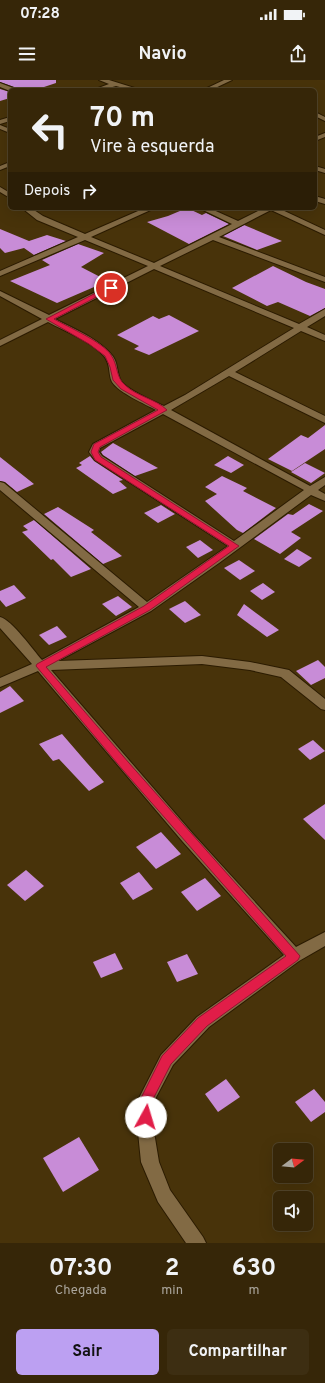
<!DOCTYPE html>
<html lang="pt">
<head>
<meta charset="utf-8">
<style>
	body { margin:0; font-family:Overpass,sans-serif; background:#3d2e12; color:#f1f3f6; height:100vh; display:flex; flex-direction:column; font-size:15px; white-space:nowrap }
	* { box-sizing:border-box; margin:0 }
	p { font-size:13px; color:#aaa59c }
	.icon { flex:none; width:22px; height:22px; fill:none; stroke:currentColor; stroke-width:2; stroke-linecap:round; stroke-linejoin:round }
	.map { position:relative; height:1163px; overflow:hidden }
	.side { display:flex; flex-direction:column; background:#362608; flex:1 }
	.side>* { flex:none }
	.top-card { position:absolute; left:8px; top:8px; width:309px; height:122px; border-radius:6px; box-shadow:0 4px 16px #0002,0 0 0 1px #504329; background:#362608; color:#f1f3f6; overflow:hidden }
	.needle { width:26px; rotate:74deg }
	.controls { position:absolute; left:273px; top:1063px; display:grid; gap:8px }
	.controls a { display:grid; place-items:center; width:40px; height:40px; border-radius:6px; background:#362608; box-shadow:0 4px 16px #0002,0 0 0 1px #504329; font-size:20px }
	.pin { position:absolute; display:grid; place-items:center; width:34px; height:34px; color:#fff; margin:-17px; border:2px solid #fff; border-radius:50%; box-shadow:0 1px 4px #0007 }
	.me { position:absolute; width:44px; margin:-22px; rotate:6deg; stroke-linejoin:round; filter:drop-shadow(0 0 3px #0008) }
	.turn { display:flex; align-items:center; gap:14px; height:84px; padding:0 16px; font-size:18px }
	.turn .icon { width:52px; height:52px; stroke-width:2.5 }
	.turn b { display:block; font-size:28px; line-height:34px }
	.then { display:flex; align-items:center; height:38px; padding:0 16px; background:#0003; gap:8px; font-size:15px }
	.eta { display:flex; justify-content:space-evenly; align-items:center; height:68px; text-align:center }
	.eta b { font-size:24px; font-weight:700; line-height:28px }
	.action { display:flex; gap:8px; margin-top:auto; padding:8px 16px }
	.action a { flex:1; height:46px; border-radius:6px; background:#bca0f2; color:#111; font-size:16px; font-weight:700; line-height:46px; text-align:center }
	.action a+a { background:#3d2e12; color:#f1f3f6 }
	.status { display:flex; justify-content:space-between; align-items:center; height:28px; padding:0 20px; background:#362608; direction:ltr }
	.status svg { height:11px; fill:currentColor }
	header { display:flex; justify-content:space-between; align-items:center; height:52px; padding:0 16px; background:#362608; font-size:18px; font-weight:700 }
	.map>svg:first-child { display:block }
	.building { fill:#c88cd7 }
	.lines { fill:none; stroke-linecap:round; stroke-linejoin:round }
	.minor-casing { stroke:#2b1b00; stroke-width:2 }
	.minor { fill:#826a44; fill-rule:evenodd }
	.route { fill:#e11d48; stroke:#92132f }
</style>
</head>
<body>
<div class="status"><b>07:28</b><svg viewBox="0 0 49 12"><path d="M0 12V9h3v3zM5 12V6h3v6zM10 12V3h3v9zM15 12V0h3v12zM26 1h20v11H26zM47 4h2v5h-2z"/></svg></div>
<header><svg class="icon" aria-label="menu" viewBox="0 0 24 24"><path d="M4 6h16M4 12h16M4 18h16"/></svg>Navio<svg class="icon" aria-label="share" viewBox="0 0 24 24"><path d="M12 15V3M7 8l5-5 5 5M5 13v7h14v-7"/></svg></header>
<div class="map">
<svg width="325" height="1163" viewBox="0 0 325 1163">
	<rect width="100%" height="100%" fill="#48330a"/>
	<!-- building -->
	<g class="building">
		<path d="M0,0H56V3L35,10H18L17,8L0,2Z"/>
		<path d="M0,9L10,12V18L0,21Z"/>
		<path d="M187,128L202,135L206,133L229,144L189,164L147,142L168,136Z"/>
		<path d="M244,145L282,161L257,170L223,156Z"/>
		<path d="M0,149L29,161L47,155L66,161L34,175L24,168L5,173L0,168Z"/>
		<path d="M78,164L104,173L81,187L108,201L57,223L10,201L50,185L42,180Z"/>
		<path d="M273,186L306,202L325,209V228L310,236L278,222L267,226L232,208Z"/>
		<path d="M169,235L199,251L149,275L134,269L139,266L117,255L153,236L159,239Z"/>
		<path d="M325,345V369L292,391L268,379L301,355L308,358Z"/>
		<path d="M113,363L158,388L135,396L103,375L101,372Z"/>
		<path d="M90,376L94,381L123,400L119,401L127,408L113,414L76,388L82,385L79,383Z"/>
		<path d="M228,376L244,385L231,393L214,385Z"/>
		<path d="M0,377L34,404L17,412L5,402L0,401Z"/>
		<path d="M305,383L325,393L311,403L291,392Z"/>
		<path d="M222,396L247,408L243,411L276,428L243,453L237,450L205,421L217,414L205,407Z"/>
		<path d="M309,424L323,431L291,452L301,458L280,474L254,459L288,434L293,435Z"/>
		<path d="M161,425L175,434L158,443L144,433Z"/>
		<path d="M58,427L94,450L91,452L122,476L103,484L44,434Z"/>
		<path d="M34,440L91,489L71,497L53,479L51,480L22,452L28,450L23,446Z"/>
		<path d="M200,460L213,470L198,478L186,467Z"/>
		<path d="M297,469L312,478L299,487L284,479Z"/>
		<path d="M239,480L255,491L240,500L224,488Z"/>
		<path d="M263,503L275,512L262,520L250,511Z"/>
		<path d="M14,505L26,518L6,527L0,520V511Z"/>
		<path d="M118,516L132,527L116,536L102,524Z"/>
		<path d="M185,521L201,535L185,543L169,529Z"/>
		<path d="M244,524L279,550L267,557L237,535Z"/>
		<path d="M57,546L67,557L49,565L39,555Z"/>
		<path d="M318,580L325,587V598L311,605L296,591Z"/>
		<path d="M10,606L24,621L0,633V612Z"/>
		<path d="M62,654L87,683L104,702L89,711L59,679L53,681L39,664Z"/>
		<path d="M313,660L325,671L310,680L298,669Z"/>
		<path d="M325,724V760L303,739Z"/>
		<path d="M161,752L181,774L156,789L136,767Z"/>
		<path d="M26,790L44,806L25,821L7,805Z"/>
		<path d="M139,792L153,809L133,820L120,803Z"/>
		<path d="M205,798L221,816L197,831L181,812Z"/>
		<path d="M115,873L123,889L101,898L93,882Z"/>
		<path d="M187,874L198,894L177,902L167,882Z"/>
		<path d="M226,999L240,1017L218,1032L205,1014Z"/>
		<path d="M314,1009L325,1022V1032L311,1042L295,1022Z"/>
		<path d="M79,1057L99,1090L63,1112L43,1078Z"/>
	</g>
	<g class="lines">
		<!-- minor casing -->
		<g class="minor-casing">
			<g id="minor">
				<path d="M99,0H109L141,10H131L116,6L102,10H93L109,4Z"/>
				<path d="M224,0H232L211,10H203Z"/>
				<path d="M0,3L16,9L17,10L10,11L0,7Z"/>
				<path d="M315,32L325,37V41L315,36Z"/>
				<path d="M10,37V41L0,44V40Z"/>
				<path d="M0,45L10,49V53L0,49Z"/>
				<path d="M325,53V57L315,61V57Z"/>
				<path d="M10,82V86L0,90V86Z"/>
				<path d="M315,86L325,89V93L315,90Z"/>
				<path d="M0,107L10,113V118L0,112Z"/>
				<path d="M315,116L325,119V124L315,121Z"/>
				<path d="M22,128H31L43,136L85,154L145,128H155L91,157L154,183L232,144L199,128H209L238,141L264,128H278L325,150V155L271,130L219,157L325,197V202L213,160L160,186L299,244L325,229V236L307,247L325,255V261L301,251L235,292L325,336V343L229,296L171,330L310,406L325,397V405L318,410L325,414V421L311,415L219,483L151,531L58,581L202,576L250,582L289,590L325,619V630L321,629L281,597L250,590L202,584L51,590L193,754L296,867L325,852V866L299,881L209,947L173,985L153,1023L154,1052L159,1082L170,1110L203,1157L206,1163H186L158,1122L141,1082L138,1052L137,1022L161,975L197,937L284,875L183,762L38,591L0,607V598L32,584L0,548V537C12,540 33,570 42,580L139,527L0,410V402L4,403L147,522L228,466L95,380L89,372L93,364L156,330C145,324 119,313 112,302C108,294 111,284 104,276C90,260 66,252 48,242L0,266V260L42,239L0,216V211L49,235L148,186L85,160L0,196V191L78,157L37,140ZM154,189L294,248L185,315L164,326C153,321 127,310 121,301C116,293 119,281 110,273C95,257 74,249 55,239ZM163,334L304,410L234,461L102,376L99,372L100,368Z"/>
			</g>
		</g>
		<!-- minor -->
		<use href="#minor" class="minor"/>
	</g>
	<!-- route -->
	<path class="route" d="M109,206L114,208L54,239C68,247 103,262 111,275C118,285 116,298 125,305C136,316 156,319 167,330L100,367L98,372L101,377L239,466L150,530L46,587L129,683L300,876L298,880L207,946L171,984L151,1023L152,1037L150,1041L146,1043L141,1041L139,1037V1022L162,976L198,938L286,876L122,689L36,586L37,584L144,526L229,466L95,380L91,372L94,364L158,330L121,309L113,300L110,287L105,276L89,264L46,239Z"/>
</svg>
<div class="controls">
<a><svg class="needle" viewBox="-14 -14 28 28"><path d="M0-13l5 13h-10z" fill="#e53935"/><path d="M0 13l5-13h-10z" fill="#aaa59c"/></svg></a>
<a><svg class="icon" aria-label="sound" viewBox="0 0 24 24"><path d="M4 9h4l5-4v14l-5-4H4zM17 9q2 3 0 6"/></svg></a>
</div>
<div class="pin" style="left:111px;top:208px;background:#d93025"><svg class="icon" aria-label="arrive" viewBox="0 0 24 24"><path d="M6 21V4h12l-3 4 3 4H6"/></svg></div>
<svg class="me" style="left:146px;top:1037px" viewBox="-20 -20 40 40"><circle r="19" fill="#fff"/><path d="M0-13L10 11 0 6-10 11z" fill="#e11d48"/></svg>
<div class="top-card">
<div class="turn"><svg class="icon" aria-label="left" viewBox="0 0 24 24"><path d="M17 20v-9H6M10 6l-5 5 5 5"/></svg><div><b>70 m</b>Vire à esquerda</div></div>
<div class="then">Depois<svg class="icon" aria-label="right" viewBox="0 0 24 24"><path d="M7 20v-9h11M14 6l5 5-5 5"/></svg></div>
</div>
</div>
<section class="side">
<div class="eta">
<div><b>07:30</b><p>Chegada</p></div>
<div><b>2</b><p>min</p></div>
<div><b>630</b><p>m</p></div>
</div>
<div class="action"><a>Sair</a><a>Compartilhar</a></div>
</section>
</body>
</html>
